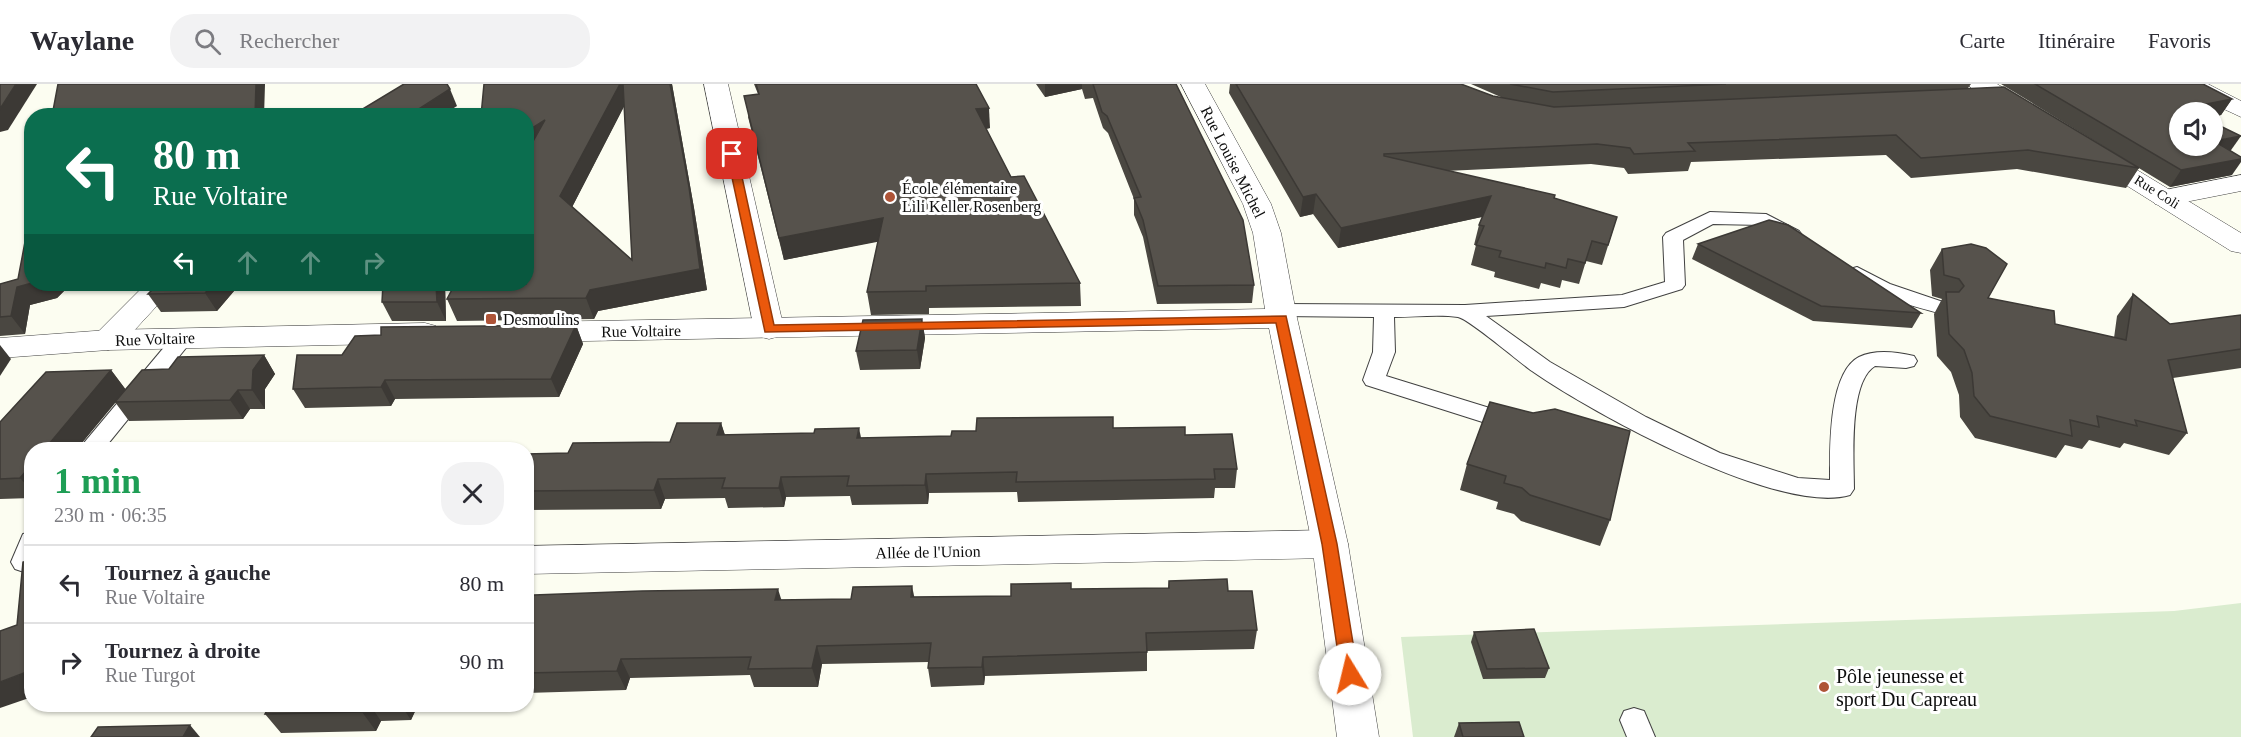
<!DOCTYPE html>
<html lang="fr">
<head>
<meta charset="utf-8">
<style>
	body { margin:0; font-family:"Times New Roman",serif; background:#f2f2f3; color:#2b2b33; height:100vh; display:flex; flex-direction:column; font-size:22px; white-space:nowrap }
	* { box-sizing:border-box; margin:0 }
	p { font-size:20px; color:#7c7c81 }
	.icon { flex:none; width:33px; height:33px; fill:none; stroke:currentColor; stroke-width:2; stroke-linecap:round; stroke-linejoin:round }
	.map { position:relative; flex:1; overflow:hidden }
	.side { position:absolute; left:24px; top:358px; width:510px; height:270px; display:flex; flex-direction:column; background:#fff; border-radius:24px; box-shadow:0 2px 4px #0004 }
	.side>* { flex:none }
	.hud { position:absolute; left:24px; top:24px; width:510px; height:183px; border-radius:24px; box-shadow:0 2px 4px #0004; background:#0b6e4f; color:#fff; overflow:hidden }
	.tools { position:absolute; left:2169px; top:18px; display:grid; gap:12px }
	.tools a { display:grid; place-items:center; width:54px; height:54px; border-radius:50%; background:#fff; box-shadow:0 2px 4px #0004; font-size:30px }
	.pin { position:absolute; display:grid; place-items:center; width:51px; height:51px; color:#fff; margin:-26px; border-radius:12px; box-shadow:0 3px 9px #0006 }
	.me { position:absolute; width:66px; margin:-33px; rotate:351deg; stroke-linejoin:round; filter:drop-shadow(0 0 4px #0008) }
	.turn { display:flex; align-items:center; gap:21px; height:126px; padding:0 30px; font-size:27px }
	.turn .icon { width:78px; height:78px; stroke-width:2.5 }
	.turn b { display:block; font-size:42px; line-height:51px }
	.lanes { display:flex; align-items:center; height:57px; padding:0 30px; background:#0003; justify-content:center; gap:30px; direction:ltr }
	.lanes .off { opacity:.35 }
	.round { display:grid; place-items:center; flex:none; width:63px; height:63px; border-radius:24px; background:#f2f2f3 }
	.head { display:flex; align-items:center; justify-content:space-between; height:102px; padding:0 30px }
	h1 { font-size:36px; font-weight:700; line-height:45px; color:#1e9e55 }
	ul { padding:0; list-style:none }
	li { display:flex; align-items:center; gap:18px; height:78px; padding:0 30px; border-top:2px solid #e1e1e2 }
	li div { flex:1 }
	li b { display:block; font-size:22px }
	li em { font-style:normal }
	header { display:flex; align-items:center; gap:36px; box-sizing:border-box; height:84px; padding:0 30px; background:#fff; border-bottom:2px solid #e1e1e2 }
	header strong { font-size:28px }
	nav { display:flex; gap:33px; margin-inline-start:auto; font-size:21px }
	.search { width:420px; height:54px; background:#f2f2f3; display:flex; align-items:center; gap:15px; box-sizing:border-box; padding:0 21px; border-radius:24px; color:#7c7c81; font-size:22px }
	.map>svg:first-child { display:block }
	.pitch { fill:#daeccf }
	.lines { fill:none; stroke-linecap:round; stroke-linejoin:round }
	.service-casing { stroke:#414141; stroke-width:2 }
	.minor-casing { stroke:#414141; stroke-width:1 }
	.tertiary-casing { stroke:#414141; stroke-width:1 }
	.service { fill:#fff; fill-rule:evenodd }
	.minor { fill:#fff; fill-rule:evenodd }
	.tertiary { fill:#fff; fill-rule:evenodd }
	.wall { fill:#4a4741; fill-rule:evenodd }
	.shaded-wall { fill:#3c3935 }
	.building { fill:#56524c; stroke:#3c3935; stroke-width:1.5 }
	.route { fill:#ea580c; stroke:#983908; stroke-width:1.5 }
	.poi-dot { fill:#ae5437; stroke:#fff; stroke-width:2 }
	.labels { text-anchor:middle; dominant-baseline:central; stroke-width:6; stroke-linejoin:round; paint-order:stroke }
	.far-street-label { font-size:14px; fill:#0e0e0e; stroke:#fff }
	.street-label { font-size:16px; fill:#0e0e0e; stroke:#fff }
	.poi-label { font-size:16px; fill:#0e0e0e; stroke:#fff; text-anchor:start }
	.near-poi-label { font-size:20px; fill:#0e0e0e; stroke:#fff; text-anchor:start }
</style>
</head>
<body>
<header>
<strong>Waylane</strong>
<div class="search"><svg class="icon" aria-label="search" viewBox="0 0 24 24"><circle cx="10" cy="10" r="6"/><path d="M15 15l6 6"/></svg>Rechercher</div>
<nav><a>Carte</a><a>Itinéraire</a><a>Favoris</a></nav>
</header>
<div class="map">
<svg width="2241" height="653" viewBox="0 0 2241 653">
	<rect width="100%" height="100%" fill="#fcfdf1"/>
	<!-- pitch -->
	<path class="pitch" d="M2241,519V653H1413L1401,553L2174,527Z"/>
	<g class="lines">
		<!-- service casing -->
		<g class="service-casing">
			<g id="service">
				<path d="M1710,128L1766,130L1799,147L1802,151L1799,155L1792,157L1762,141L1713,140L1683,156L1685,201L1682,205L1624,223L1486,232L1550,278L1646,333L1720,369L1798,394L1830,396C1830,366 1828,289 1859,273C1875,265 1897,268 1914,272L1917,277L1914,282L1906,284L1875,282C1848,298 1854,377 1854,405L1850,411C1780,432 1592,329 1532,287C1519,278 1469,235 1458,233C1439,230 1415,233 1394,233L1395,268L1386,292L1522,334L1525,340L1522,346L1514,348L1366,301L1363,296L1373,268L1374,233L1281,232L1274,231L1271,226L1274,221L1281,220L1465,221L1622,211L1665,198L1663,153L1666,149Z"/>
				<path d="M1857,183L1890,200L1946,219L1949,223L1946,227L1939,229C1918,224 1859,207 1847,189L1850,185Z"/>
				<path d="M183,247L190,249L194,254L190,259L103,366H78L176,249Z"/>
				<path d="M32,448V485L24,488L15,485L11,478L23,450Z"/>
				<path d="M1634,624L1644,627L1655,653H1627L1620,636L1624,627Z"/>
			</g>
		</g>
		<!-- minor casing -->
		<g class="minor-casing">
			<g id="minor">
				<path d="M704,0H728L784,245L780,252L769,255L758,252L754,245Z"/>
				<path d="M2177,0H2208L2241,17V33L2181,5Z"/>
				<path d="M2241,91V107L2165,122L2155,120L2152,114L2155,108Z"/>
				<path d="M146,200H177L119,263L108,266L97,263L93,256L97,249Z"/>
				<path d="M1330,446L1343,450L1348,460L1343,470L1330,474L526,490V462Z"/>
			</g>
		</g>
		<!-- tertiary casing -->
		<g class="tertiary-casing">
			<g id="tertiary">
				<path d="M1181,0H1205L1271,120L1281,149L1297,234L1348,460L1379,653H1337L1312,460L1269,244L534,258L523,255L519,248L523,241L534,238L1265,225L1253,149L1243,120Z"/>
				<path d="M1968,0H1997L2032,21L2035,26L2032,31C2011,36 1989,16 1972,5Z"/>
				<path d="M2095,63L2104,66L2241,149V169L2231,167L2086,76L2082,71L2086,66Z"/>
				<path d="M425,239L436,242L440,249L436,256L425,259L108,266L0,274V254L108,246Z"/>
			</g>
		</g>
		<!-- service -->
		<use href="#service" class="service"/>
		<!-- minor -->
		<use href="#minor" class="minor"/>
		<!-- tertiary -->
		<use href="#tertiary" class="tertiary"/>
	</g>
	<!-- wall -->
	<g class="wall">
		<path d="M484,0H672L694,124L707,206L598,227L594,235L457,237L447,215L526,200V32ZM624,22L632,176L572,123Z"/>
		<path d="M754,0H976L990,44L986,45L1011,93L1080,199L1081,222L929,224V230L871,231L867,208L878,157L784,176L748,33L758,10Z"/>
		<path d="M1036,0H1176L1254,201L1252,219L1157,220L1143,153L1134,131V115L1108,49L1103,44L1093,14L1085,15L1082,5L1045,13Z"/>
		<path d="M1230,0H1461L1493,12L1503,14L1471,0H1971L1968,4L2139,84L2126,104L2017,85L1911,94L1886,71L1691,78L1688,87L1628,90L1624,84L1591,80L1446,87L1554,114L1617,133L1602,181L1586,177L1579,200L1562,196L1560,204L1541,199L1539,205L1494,193L1495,188L1471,181L1476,161H1474L1479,141L1482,133L1338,164L1313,130L1300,133L1229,9Z"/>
		<path d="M2001,0H2203L2232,15L2221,31L2212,33V28H2180L2231,67L2232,91L2170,103Z"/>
		<path d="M25,158L32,200H67L66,205L57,214L30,221L25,250L0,252V200L18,195Z"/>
		<path d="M1698,160L1921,229L1912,244L1813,237L1692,175Z"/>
		<path d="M1942,165L1988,214L2055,240L2114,254L2117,232L2133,210L2170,240L2241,231V284L2173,294L2187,349L2169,371L2124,359L2120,364L2089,356L2082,365L2065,361L2056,374L1975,354L1960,333L1959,311L1951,288L1937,272L1934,230L1942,215L1932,212L1930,186Z"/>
		<path d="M158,200H240L217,227L161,228L148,210Z"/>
		<path d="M445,200L446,237H392L382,218Z"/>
		<path d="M922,235L925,254L920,285L860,286L856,267Z"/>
		<path d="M576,241L583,260L559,313L395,315L391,322L305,324L293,305L342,271Z"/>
		<path d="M264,271L275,290L265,305V325H250L243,335L129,337L115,318L76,366H32V414L0,415V338L111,286L126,306L169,285Z"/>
		<path d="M1490,318L1610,436L1600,462L1521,437L1514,430L1496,425L1498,418L1460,406L1467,380Z"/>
		<path d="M721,339L725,351L861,354L951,352L1113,344L1185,351L1237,385L1235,404H1215L1214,414L1018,418L1017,408L929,409L928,420L852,421L850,412L786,413L784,423L728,424L725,414L665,415L661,425L526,426V370L568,369L670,358Z"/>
		<path d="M1169,497L1228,507L1257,546L1254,565L1147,567V587L985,592L984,601L931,603L928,584L929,578L822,580L818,603H754L750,591L630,594L626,606L526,609V522L1011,512L1071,499V505L1168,504Z"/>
		<path d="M1474,548L1549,584L1545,594L1483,595L1471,558Z"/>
		<path d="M270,621H418L411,636L381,637L376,647L281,649L265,630Z"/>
		<path d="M1459,639L1524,653H1454Z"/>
	</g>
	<!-- shaded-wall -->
	<g class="shaded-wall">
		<path d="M16,0H37L8,46L0,48V25Z"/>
		<path d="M256,0H265L264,32H255Z"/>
		<path d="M620,0H625L629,13L567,133L560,112Z"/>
		<path d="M670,0H672L694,124L707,206L598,227L594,235L586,214L590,206L700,185Z"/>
		<path d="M1045,0H1082V5L1045,13Z"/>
		<path d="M450,5L457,22L441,32H408Z"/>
		<path d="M2232,15L2221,31L2212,33V28H2183L2186,24Z"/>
		<path d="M989,24L990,44L978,46L976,25Z"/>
		<path d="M545,36L526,73V48Z"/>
		<path d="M2241,52L2229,69L2214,57Z"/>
		<path d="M2241,75V78L2232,91L2170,103L2181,86Z"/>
		<path d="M1316,110L1313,130L1300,133L1303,113Z"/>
		<path d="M1491,112L1486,132L1338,164L1341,144Z"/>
		<path d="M883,134L887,156L784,176L779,154Z"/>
		<path d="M32,199L67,200L66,205L57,214L30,221L25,250L11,232L17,203Z"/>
		<path d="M214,200H240L217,227L205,209Z"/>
		<path d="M436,200H445L446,237L437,218Z"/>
		<path d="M922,235L925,254L920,285L917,266Z"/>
		<path d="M576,241L583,260L559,313L551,295Z"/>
		<path d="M0,261L11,275L0,292Z"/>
		<path d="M264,271L275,290L265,305V325L252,306L253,286Z"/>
		<path d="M111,286L126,306L76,366H44Z"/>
		<path d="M385,296L395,315L391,322L381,303Z"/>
		<path d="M238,306L250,325L243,335L230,316Z"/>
		<path d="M721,339L727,358L717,351Z"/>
		<path d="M859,344L863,363L857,354Z"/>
		<path d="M32,380V407L20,394Z"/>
		<path d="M926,390L929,409L928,420L925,401Z"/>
		<path d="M781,393L786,413L784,423L779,404Z"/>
		<path d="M658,395L665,415L661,425L654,406Z"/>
		<path d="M912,502L916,521L911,513Z"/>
		<path d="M778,505L784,524L775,516Z"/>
		<path d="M817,562L822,580L818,603L812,584Z"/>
		<path d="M983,573L985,592L984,601L982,583Z"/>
		<path d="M621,575L630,594L626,606L617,587Z"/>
		<path d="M32,586V613L0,624V598Z"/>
		<path d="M366,621H370L381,637L376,647L362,628Z"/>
		<path d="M401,621H418L411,636Z"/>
		<path d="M190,641L200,653H183Z"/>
	</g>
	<!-- building -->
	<g class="building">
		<path d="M0,0H16L0,25Z"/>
		<path d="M58,0H256L255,32H52Z"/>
		<path d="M404,0H447L450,5L408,32H351Z"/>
		<path d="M484,0H620L560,112L632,176L623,0H670L689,103L700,185L590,206L586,214L447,215L455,200H526V70L545,36L526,48V32H481Z"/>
		<path d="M756,0H976L989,24L976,25L1011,93L1024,92L1080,199L926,202V207L867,208L883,134L779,154L744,12L759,10Z"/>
		<path d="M1093,0H1176L1243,136L1254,201L1158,202L1143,136L1134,114L1141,113L1107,32L1102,28Z"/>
		<path d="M1236,0H1461L1493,12L1554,23L2004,3L2139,84L2028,66L1921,74L1896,51L1688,59L1695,67L1634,70L1630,64L1597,60L1384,70V72L1555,111L1554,114L1617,133L1608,161L1592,157L1585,179L1568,175L1566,184L1546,179L1545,184L1499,173L1501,167L1476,161L1484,142L1479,141L1491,112L1341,144L1316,110L1303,113Z"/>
		<path d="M1510,0H1726L1553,8Z"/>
		<path d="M2035,0H2203L2232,15L2186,24L2195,28H2180V62H2212V38L2241,52L2214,57L2241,73V75L2181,86Z"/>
		<path d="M29,89H32V199L17,203L11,232L0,233V200L18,195L25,158Z"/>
		<path d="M1769,136L1788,141L1921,229L1821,222L1698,160Z"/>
		<path d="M1971,160L1986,164L2007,180L1988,214L2054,227L2055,240L2126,256L2133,210L2170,240L2241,231V265L2168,276L2187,349L2135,336L2137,342L2097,332L2099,343L2070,336L2072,352L1990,332L1974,312L1972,289L1964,266L1949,250L1946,208H1959L1964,202L1959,195L1944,191L1942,165Z"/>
		<path d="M158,200H214L205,209L148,210Z"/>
		<path d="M383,200H436L437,218H382Z"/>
		<path d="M922,235L917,266L856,267L863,236Z"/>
		<path d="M576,241L551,295L385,296L381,303L293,305L297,271H342L355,252L381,251V243Z"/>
		<path d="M264,271L253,286L252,306H238L230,316L115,318L142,286L169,285L178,273Z"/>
		<path d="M111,286L44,366H32V380L20,394L0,395V338L46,288Z"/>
		<path d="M1490,318L1533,329L1555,325L1630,347L1610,436L1530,411L1522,404L1504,399L1506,392L1467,380Z"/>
		<path d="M1113,333V344L1185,343V351L1232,350L1237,385H1214L1215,395L1016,398L1017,388L926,390L925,401L847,402L849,392L781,393L779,404H722L725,394L658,395L654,406L526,407V370L568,369L573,359L670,358L677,339H721L717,351L814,349L815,345L859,344L857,354L951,352L952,347H976L977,334Z"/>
		<path d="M32,476V586L0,598V547L17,541L23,478Z"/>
		<path d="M1227,495L1228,507H1252L1257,546L1146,549L1147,568L983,573L982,583L928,584L931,559L817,562L812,584L748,585L751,573L621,575L617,587L526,589V522H529L534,511L642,507L778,505L775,516L851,515L853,503L912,502L911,513L1011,512V500L1071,499V505L1169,504V497Z"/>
		<path d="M1534,545L1549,584L1487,585L1474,548Z"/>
		<path d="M270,621H366L362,628L265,630Z"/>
		<path d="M1519,638L1524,653H1463L1459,639Z"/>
		<path d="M190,641L183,653H91L98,643Z"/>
	</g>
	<!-- route -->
	<path class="route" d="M732,67L737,70L774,241L1286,232L1337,460L1358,590L1356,595L1350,597L1344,595L1341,590L1322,460L1276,239L765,248L727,70Z"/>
	<!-- markers -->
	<g class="poi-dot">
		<circle cx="890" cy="113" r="6"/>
		<rect x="485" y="229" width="12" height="12" rx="3"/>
		<circle cx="1824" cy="603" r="6"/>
	</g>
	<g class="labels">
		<!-- far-street labels -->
		<g class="far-street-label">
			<text transform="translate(2157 108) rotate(32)">Rue Coli</text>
		</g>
		<!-- street labels -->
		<g class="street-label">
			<text transform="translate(1233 78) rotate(63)">Rue Louise Michel</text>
			<text transform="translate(641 247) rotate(-1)">Rue Voltaire</text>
			<text transform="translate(155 255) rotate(-2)">Rue Voltaire</text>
			<text transform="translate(928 468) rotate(-1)">Allée de l'Union</text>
		</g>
		<!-- poi labels -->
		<g class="poi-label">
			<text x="902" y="104">École élémentaire<tspan x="902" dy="18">Lili Keller Rosenberg</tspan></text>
			<text x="503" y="235">Desmoulins</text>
		</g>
		<!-- near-poi labels -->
		<g class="near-poi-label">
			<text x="1836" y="592">Pôle jeunesse et<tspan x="1836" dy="23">sport Du Capreau</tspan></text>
		</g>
	</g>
</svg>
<div class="tools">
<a><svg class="icon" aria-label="sound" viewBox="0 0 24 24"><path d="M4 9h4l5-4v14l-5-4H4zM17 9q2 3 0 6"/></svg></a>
</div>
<div class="pin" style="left:732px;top:70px;background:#d93025"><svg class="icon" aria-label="arrive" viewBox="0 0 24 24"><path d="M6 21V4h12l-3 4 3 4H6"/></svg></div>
<svg class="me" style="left:1350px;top:590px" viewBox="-20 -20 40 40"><circle r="19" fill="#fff"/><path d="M0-13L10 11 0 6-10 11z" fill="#ea580c"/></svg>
<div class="hud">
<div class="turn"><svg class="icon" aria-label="left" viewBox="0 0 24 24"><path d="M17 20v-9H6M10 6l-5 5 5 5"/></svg><div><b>80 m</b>Rue Voltaire</div></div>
<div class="lanes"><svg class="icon" aria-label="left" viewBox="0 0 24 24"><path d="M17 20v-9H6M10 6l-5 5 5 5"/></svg><svg class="icon off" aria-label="ahead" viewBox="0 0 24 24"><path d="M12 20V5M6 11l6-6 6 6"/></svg><svg class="icon off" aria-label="ahead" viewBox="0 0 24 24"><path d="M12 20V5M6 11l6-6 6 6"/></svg><svg class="icon off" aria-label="right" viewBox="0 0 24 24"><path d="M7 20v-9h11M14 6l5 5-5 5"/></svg></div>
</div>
<section class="side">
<div class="head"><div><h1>1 min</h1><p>230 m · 06:35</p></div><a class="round"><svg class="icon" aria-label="close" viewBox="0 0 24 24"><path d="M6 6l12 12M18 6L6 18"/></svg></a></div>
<ul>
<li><svg class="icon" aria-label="left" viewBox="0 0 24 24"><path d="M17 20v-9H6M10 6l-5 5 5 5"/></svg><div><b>Tournez à gauche</b><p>Rue Voltaire</p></div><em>80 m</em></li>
<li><svg class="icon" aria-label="right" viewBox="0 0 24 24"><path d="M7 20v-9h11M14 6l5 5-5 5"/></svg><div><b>Tournez à droite</b><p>Rue Turgot</p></div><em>90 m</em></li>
</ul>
</section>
</div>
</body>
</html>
